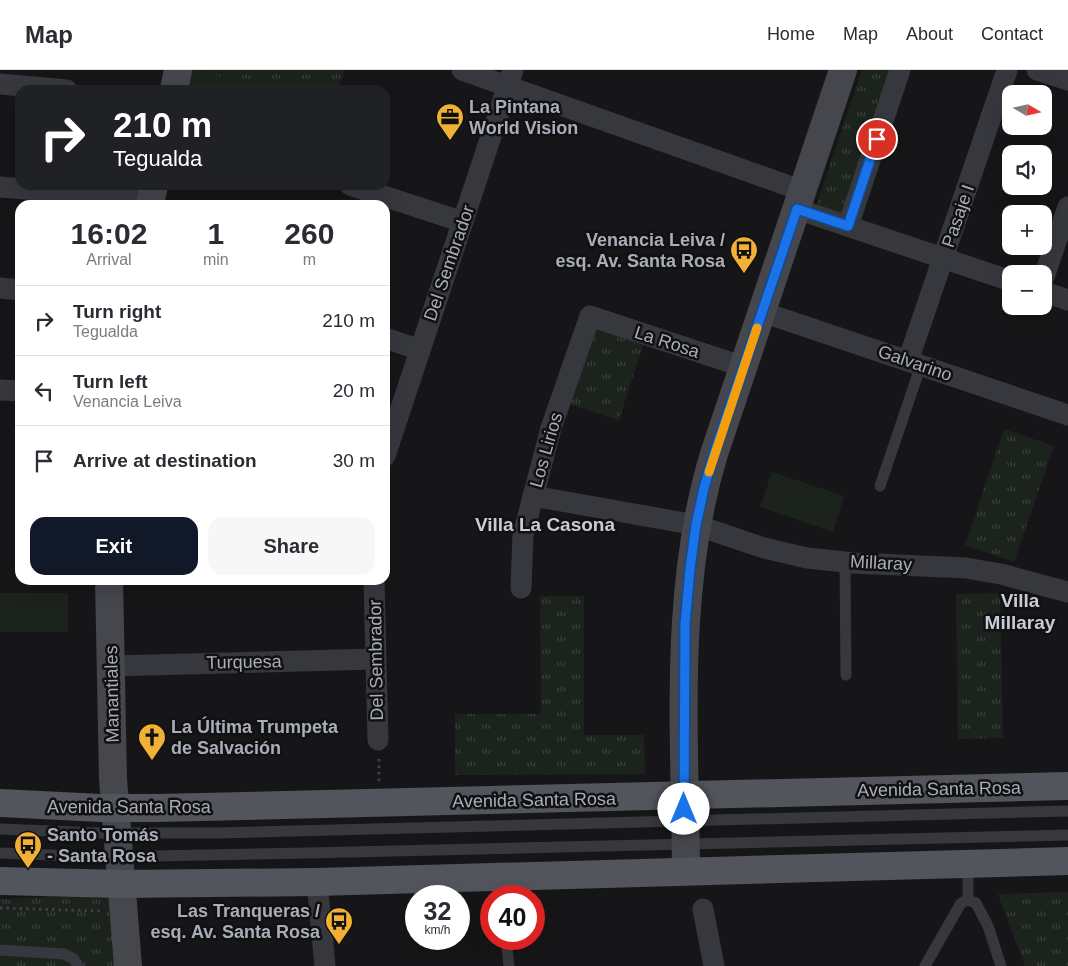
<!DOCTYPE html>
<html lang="en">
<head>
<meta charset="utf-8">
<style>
	body { margin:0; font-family:Arial,sans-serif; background:#f7f7f7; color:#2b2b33; height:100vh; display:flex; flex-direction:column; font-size:19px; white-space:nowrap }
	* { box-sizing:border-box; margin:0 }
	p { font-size:16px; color:#7c7c81 }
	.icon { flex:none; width:28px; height:28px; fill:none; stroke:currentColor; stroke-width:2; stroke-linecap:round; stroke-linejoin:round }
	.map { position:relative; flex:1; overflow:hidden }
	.details { position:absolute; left:15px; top:130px; width:375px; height:385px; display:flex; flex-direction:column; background:#fff; border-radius:15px; box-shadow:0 5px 20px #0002 }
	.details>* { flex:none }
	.top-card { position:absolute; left:15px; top:15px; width:375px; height:105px; border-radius:15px; box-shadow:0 5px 20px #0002; background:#202124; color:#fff; overflow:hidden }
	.needle { width:32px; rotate:99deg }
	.buttons { position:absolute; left:1002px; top:15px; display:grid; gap:10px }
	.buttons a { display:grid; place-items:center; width:50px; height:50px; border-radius:10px; background:#fff; box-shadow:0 5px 20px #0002; font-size:25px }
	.speed { position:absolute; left:405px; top:815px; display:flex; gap:10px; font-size:25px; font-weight:700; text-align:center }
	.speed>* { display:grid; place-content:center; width:65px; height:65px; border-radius:50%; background:#fff; box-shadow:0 5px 20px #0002; line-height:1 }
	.speed small { font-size:12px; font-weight:400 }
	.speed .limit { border:8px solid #d22; background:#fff; color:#111 }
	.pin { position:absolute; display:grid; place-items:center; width:42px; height:42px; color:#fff; margin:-21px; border:2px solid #fff; border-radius:50%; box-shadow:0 1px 5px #0007 }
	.me { position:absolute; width:55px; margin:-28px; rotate:0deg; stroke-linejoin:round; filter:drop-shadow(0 0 4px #0008) }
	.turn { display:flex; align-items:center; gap:18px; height:105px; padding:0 15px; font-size:22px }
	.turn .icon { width:65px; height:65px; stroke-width:2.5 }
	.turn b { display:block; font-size:35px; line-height:42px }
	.eta { display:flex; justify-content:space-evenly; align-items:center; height:85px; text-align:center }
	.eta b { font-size:30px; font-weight:800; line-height:35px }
	.button { display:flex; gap:10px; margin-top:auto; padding:10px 15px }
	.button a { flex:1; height:58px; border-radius:15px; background:#111827; color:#fff; font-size:20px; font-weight:800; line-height:58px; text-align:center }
	.button a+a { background:#f7f7f7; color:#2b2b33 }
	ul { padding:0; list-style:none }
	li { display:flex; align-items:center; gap:15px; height:70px; padding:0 15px; border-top:1px solid #e1e1e2 }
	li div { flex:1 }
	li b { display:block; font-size:19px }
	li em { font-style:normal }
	header { display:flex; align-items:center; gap:30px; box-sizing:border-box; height:70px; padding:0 25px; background:#fff; border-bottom:1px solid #e1e1e2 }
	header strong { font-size:24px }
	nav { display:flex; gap:28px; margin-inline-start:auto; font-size:18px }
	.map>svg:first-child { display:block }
	.grass { fill:url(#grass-tufts) }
	.garden { fill:#1c231d }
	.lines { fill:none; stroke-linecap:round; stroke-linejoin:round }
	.path { stroke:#3d3f44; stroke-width:3; stroke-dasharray:2.5 4; stroke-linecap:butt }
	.lane { stroke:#37383d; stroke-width:11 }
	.street { stroke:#37383d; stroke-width:21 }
	.secondary { stroke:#45474d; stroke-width:28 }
	.primary { stroke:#53555c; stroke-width:28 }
	.route-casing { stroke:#114b97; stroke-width:12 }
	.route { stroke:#1a73e8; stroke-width:9 }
	.slow { stroke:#f59e0b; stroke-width:9 }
	.labels { text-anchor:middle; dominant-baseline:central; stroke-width:5; stroke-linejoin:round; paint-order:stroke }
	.poi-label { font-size:18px; font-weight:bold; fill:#a8adb8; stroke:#111113; text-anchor:start }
	.street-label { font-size:18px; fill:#a8adb8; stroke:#111113 }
	.neighbourhood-label { font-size:19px; font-weight:bold; fill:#c9ccd4; stroke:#111113 }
</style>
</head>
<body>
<header>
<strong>Map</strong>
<nav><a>Home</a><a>Map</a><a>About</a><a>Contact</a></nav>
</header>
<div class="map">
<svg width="1068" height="896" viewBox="0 0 1068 896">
	<defs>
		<pattern id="grass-tufts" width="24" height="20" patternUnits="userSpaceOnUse" patternTransform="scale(1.25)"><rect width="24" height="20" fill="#1c231d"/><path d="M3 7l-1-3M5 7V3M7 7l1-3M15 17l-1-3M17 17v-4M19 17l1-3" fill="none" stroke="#3a403c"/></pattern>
	</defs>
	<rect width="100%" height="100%" fill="#161618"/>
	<!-- grass -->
	<g class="grass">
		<path d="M187,0H345L338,20H183Z"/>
		<path d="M862,0H895L845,147L816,137Z"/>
		<path d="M592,254L644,272L619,350L566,333Z"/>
		<path d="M1004,359L1054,376L1014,492L965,475Z"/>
		<path d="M1000,523L1003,668L958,669L956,524Z"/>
		<path d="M540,526H584V665H644L645,704L455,705V644H541Z"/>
		<path d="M1068,822V896H1025L998,824Z"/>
		<path d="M109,824L117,896H0V829Z"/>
	</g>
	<!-- garden -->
	<g class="garden">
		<path d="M204,1L259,20H198Z"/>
		<path d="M772,402L844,426L833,462L760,437Z"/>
		<rect x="0" y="523" width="68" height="39"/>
	</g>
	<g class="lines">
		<!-- path -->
		<g class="path">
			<path d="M379,689V711"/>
			<path d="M0,838L102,841"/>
		</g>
		<!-- lane -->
		<g class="lane">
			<path d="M880,416L921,295"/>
			<path d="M845,492L846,605"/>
			<path d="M0,759L101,763H217L1068,741"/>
			<path d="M0,783L101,787L309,783L1068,765"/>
			<path d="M968,794V830"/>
			<path d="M506,869L509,896"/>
			<path d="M0,880L64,884L74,889L78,896"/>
			<path d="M925,896L961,833L968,830L976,833L988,856L1001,896"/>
		</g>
		<!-- street -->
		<g class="street">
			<path d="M462,0L803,121"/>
			<path d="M1037,0L1068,10"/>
			<path d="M0,14L67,20"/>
			<path d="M350,115L463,152"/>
			<path d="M0,117L151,129"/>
			<path d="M797,139L1011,211"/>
			<path d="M848,156L900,0"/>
			<path d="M1044,207L1068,137"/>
			<path d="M0,218L20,220"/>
			<path d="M1044,222L1068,230"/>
			<path d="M762,242L1068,345"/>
			<path d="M385,268L420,280"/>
			<path d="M908,291L1007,0"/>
			<path d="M0,320L20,321"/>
			<path d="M385,386L513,0"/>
			<path d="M533,426L696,455L764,478L807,488L854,493L966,498L1001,504L1068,522"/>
			<path d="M374,510L378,670"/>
			<path d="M521,518L523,465L551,358L590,246L744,297"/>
			<path d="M111,596L376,589"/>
			<path d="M317,812L325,896"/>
			<path d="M703,839L714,896"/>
		</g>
		<!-- secondary -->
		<g class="secondary">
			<path d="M174,20L178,0"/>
			<path d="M150,135L154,115"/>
			<path d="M109,510L113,709L128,896"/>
			<path d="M686,801C685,662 673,519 714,384L843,0"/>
		</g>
		<!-- primary -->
		<g class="primary">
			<path d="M0,733L101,738H158L1068,716"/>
			<path d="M0,811L121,814L317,812L1068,791"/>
		</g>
	</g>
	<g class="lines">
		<!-- route casing -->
		<g class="route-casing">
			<path id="route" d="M684,739L685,554L690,499L696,455L704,418L714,384L797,139L848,156L877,69"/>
		</g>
		<!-- route -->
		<use href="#route" class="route"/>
		<!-- slow -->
		<path class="slow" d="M709,402L757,258"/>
	</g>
	<!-- icons -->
	<defs>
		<g id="office-pin" transform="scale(1.4375)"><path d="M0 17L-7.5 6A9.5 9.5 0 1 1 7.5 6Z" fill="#f2b134" stroke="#111113"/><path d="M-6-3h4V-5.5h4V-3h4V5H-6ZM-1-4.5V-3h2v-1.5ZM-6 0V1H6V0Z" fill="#111"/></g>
		<g id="bus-pin" transform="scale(1.4375)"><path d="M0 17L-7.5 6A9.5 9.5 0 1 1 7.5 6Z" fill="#f2b134" stroke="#111113"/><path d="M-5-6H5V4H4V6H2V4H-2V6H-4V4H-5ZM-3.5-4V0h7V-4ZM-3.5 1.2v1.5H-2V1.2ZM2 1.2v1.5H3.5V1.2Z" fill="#111"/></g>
		<g id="church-pin" transform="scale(1.4375)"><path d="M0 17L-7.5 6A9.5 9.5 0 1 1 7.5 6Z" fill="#f2b134" stroke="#111113"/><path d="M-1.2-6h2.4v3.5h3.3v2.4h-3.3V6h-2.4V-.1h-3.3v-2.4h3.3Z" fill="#111"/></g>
	</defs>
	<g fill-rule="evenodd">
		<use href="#office-pin" x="450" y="47"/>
		<use href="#bus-pin" x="744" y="180"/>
		<use href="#church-pin" x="152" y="667"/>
		<use href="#bus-pin" x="28" y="775"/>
		<use href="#bus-pin" x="339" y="851"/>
	</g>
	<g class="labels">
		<!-- poi labels -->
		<g class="poi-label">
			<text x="469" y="37">La Pintana<tspan x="469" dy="21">World Vision</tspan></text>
			<text x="725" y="170" text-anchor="end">Venancia Leiva /<tspan x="725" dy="21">esq. Av. Santa Rosa</tspan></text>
			<text x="171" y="657">La Última Trumpeta<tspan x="171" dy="21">de Salvación</tspan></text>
			<text x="47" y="765">Santo Tomás<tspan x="47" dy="21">- Santa Rosa</tspan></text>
			<text x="320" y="841" text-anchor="end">Las Tranqueras /<tspan x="320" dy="21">esq. Av. Santa Rosa</tspan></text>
		</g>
		<!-- street labels -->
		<g class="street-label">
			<text transform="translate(958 146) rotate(-71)">Pasaje I</text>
			<text transform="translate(449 193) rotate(-71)">Del Sembrador</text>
			<text transform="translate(667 272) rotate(18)">La Rosa</text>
			<text transform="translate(915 293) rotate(19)">Galvarino</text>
			<text transform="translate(546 380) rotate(-74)">Los Lirios</text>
			<text transform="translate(881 493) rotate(3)">Millaray</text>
			<text transform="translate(376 590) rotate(-91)">Del Sembrador</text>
			<text transform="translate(244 592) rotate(-1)">Turquesa</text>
			<text transform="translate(112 624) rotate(-91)">Manantiales</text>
			<text transform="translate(939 719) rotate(-1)">Avenida Santa Rosa</text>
			<text transform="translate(534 730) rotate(-1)">Avenida Santa Rosa</text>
			<text x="129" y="737">Avenida Santa Rosa</text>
		</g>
		<!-- neighbourhood labels -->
		<g class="neighbourhood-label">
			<text x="545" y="454">Villa La Casona</text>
			<text x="1020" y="530">Villa<tspan x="1020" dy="22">Millaray</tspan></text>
		</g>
	</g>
</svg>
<div class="buttons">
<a><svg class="needle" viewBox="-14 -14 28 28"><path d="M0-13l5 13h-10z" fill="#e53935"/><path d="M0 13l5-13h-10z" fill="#7c7c81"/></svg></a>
<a><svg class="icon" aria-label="sound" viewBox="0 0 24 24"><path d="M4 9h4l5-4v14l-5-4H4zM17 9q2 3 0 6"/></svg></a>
<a>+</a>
<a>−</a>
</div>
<div class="speed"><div>32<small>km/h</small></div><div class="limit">40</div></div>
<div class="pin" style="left:877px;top:69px;background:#d93025"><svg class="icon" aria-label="arrive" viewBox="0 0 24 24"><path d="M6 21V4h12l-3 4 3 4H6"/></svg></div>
<svg class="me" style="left:684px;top:739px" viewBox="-20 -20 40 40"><circle r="19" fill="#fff"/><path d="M0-13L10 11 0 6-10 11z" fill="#1a73e8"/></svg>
<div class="top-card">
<div class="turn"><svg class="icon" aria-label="right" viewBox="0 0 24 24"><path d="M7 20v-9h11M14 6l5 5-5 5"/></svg><div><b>210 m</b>Tegualda</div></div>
</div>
<section class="details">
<div class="eta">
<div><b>16:02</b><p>Arrival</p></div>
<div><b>1</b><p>min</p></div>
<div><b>260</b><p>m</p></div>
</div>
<ul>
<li><svg class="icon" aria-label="right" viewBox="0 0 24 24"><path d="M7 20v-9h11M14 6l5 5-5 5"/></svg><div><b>Turn right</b><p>Tegualda</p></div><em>210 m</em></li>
<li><svg class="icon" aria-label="left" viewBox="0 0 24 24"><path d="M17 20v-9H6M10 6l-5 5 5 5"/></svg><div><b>Turn left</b><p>Venancia Leiva</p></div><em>20 m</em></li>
<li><svg class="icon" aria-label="arrive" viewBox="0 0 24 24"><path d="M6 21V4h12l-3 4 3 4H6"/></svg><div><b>Arrive at destination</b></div><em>30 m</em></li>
</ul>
<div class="button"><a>Exit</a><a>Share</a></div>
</section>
</div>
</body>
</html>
